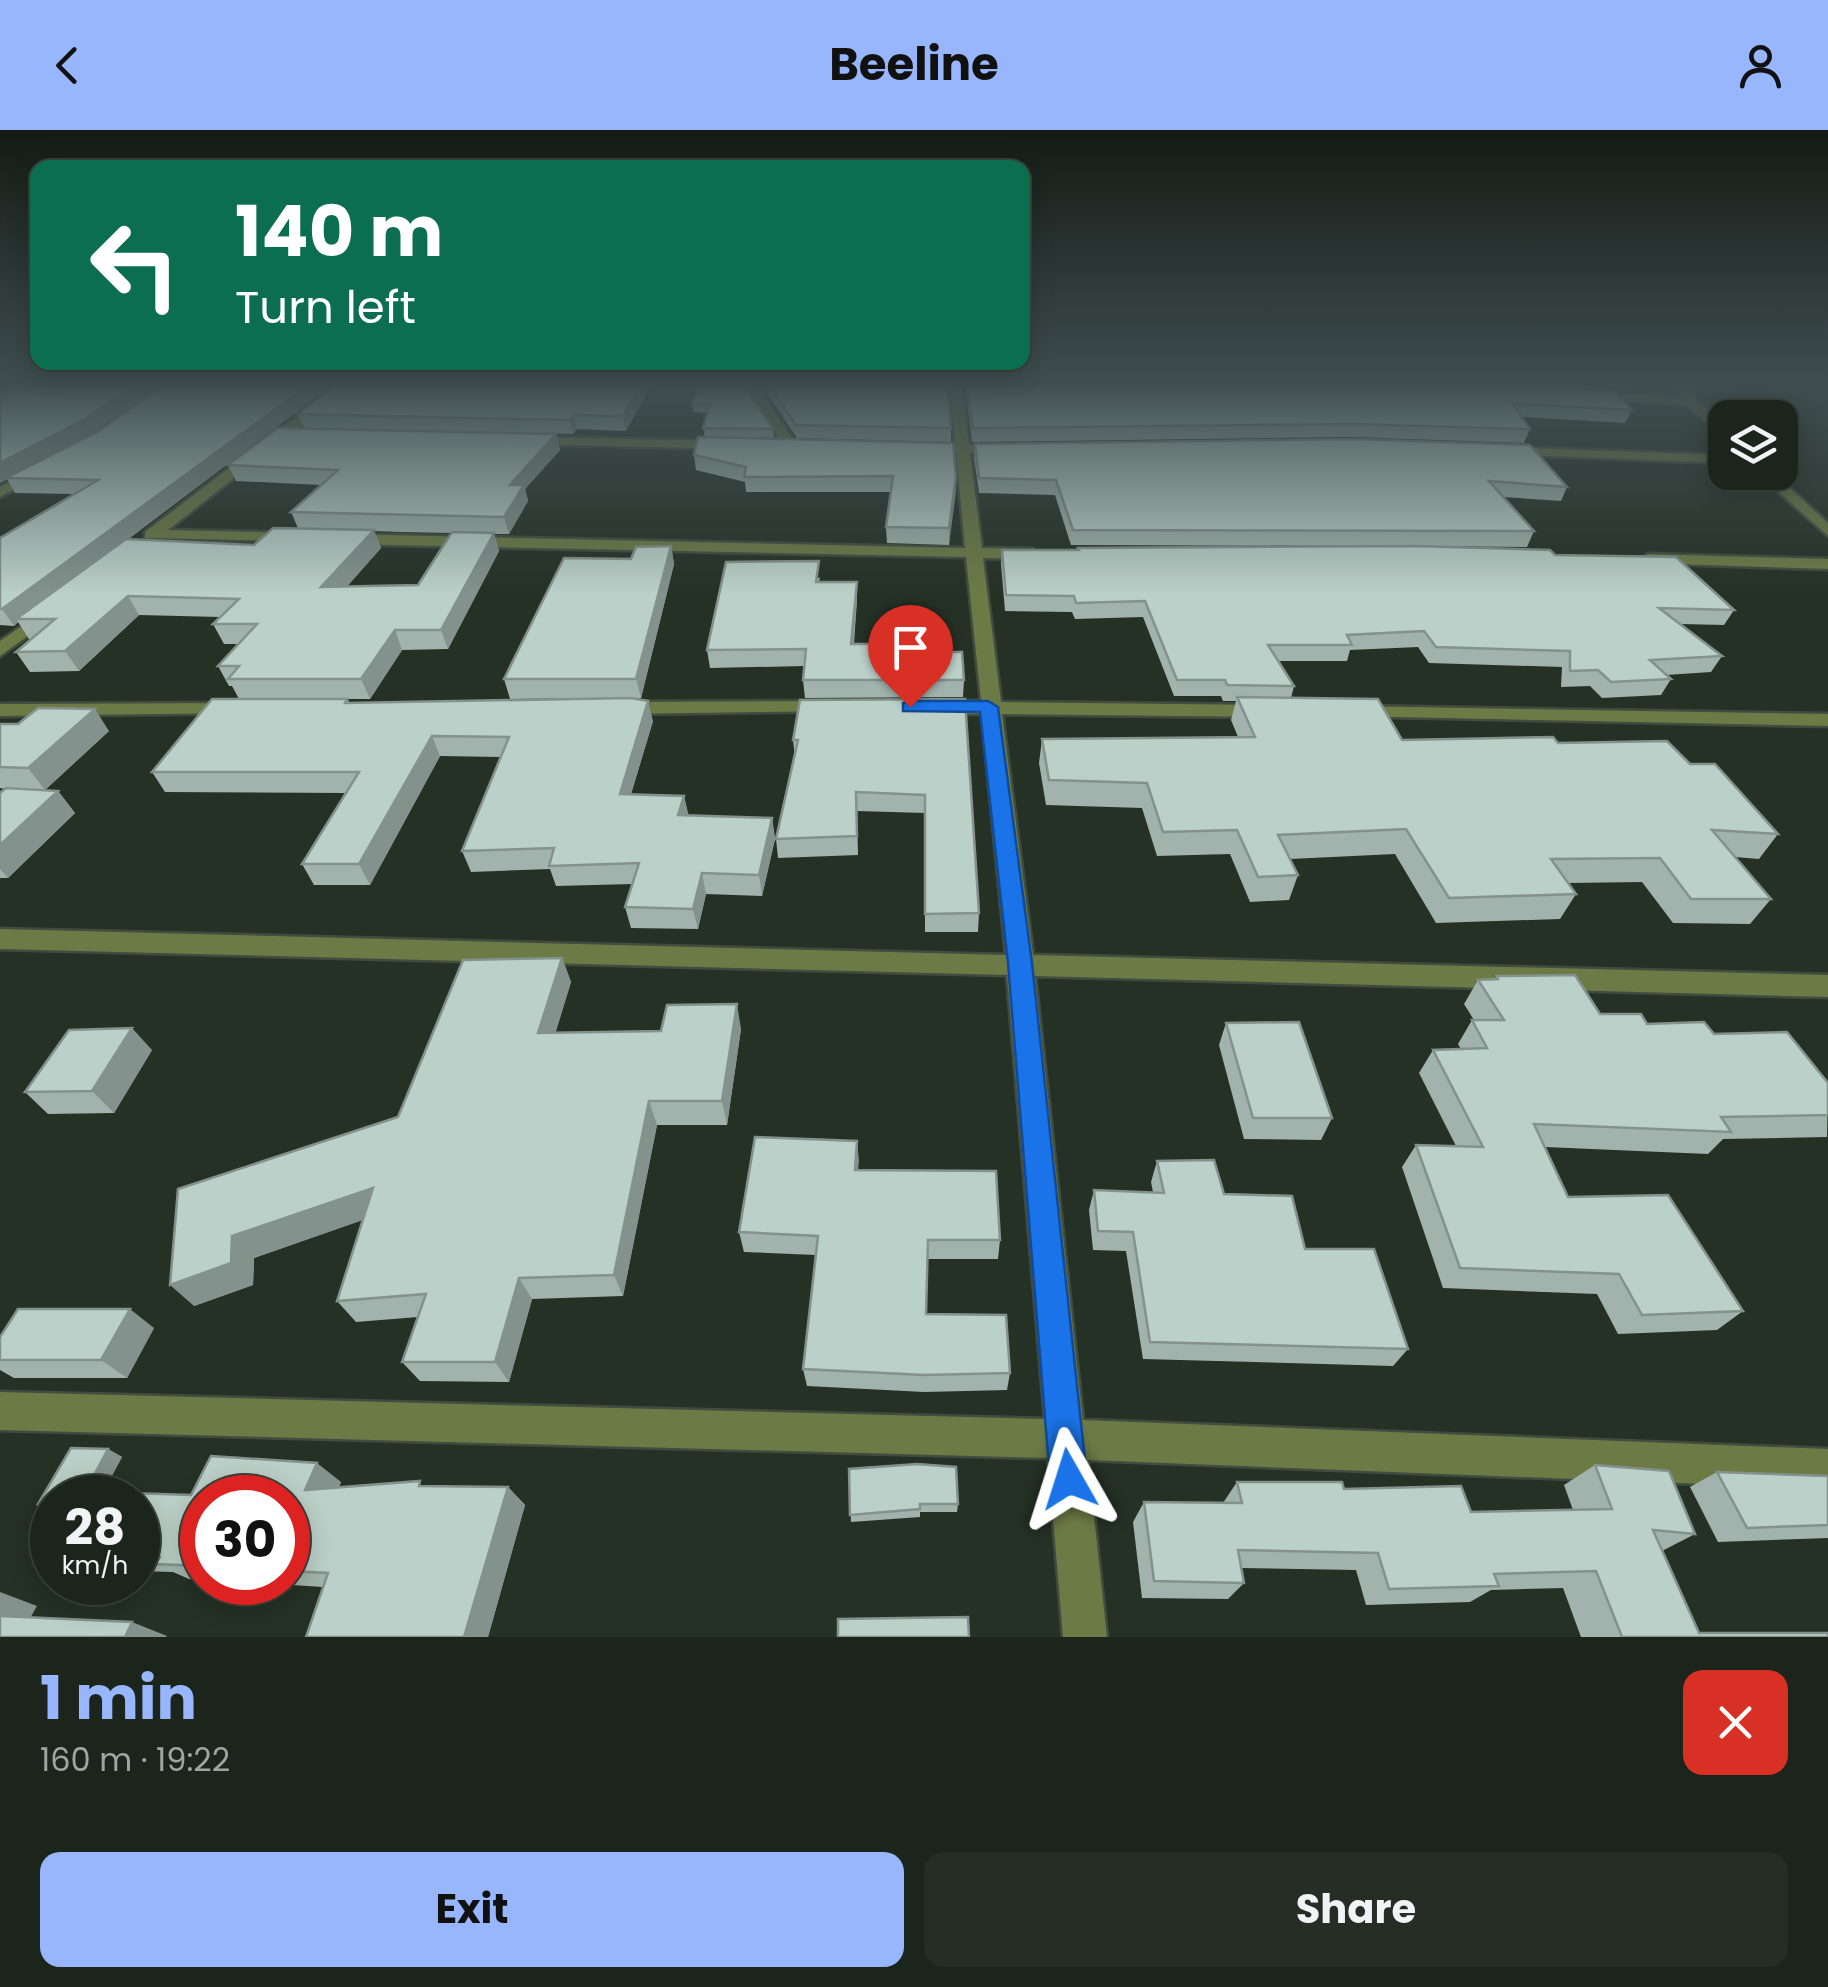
<!DOCTYPE html>
<html lang="en">
<head>
<meta charset="utf-8">
<style>
	body { margin:0; font-family:Poppins,sans-serif; background:#252d25; color:#f1f3f6; height:100vh; display:flex; flex-direction:column; font-size:38px; white-space:nowrap }
	* { box-sizing:border-box; margin:0 }
	p { font-size:32px; color:#a0a5a3 }
	.icon { flex:none; width:55px; height:55px; fill:none; stroke:currentColor; stroke-width:2; stroke-linecap:round; stroke-linejoin:round }
	.map { position:relative; height:1507px; overflow:hidden }
	.details { display:flex; flex-direction:column; background:#1c251c; flex:1 }
	.details>* { flex:none }
	.guide { position:absolute; left:30px; top:30px; width:1000px; height:210px; border-radius:20px; box-shadow:0 5px 25px #0003,0 0 0 2px #3a423b; background:#0b6e4f; color:#fff; overflow:hidden }
	.controls { position:absolute; left:1708px; top:270px; display:grid; gap:20px }
	.controls a { display:grid; place-items:center; width:90px; height:90px; border-radius:20px; background:#1c251c; box-shadow:0 5px 25px #0003,0 0 0 2px #3a423b; font-size:50px }
	.speed { position:absolute; left:30px; top:1345px; display:flex; gap:20px; font-size:50px; font-weight:700; text-align:center }
	.speed>* { display:grid; place-content:center; width:130px; height:130px; border-radius:50%; background:#1c251c; box-shadow:0 5px 25px #0003,0 0 0 2px #3a423b; line-height:1 }
	.speed small { font-size:25px; font-weight:400 }
	.speed .limit { border:15px solid #d22; background:#fff; color:#111 }
	.pin { position:absolute; display:grid; place-items:center; width:85px; height:85px; color:#fff; margin:-102px -42px; border-radius:50% 50% 50% 0; rotate:-45deg; box-shadow:0 0 10px #0007 }
	.pin .icon { rotate:45deg }
	.me { position:absolute; width:110px; margin:-55px; rotate:354deg; stroke-linejoin:round; filter:drop-shadow(0 0 8px #0008) }
	.turn { display:flex; align-items:center; gap:35px; height:210px; padding:0 40px; font-size:45px }
	.turn .icon { width:130px; height:130px; stroke-width:2.5 }
	.turn b { display:block; font-size:70px; line-height:85px }
	.round { display:grid; place-items:center; flex:none; width:105px; height:105px; border-radius:20px; background:#252d25 }
	.headline { display:flex; align-items:center; justify-content:space-between; height:170px; padding:0 40px }
	h1 { font-size:60px; font-weight:700; line-height:75px; color:#97b6fd }
	.cta { display:flex; gap:20px; margin-top:auto; padding:20px 40px }
	.cta a { flex:1; height:115px; border-radius:20px; background:#97b6fd; color:#111; font-size:40px; font-weight:700; line-height:115px; text-align:center }
	.cta a+a { background:#252d25; color:#f1f3f6 }
	header { display:flex; justify-content:space-between; align-items:center; height:130px; padding:0 40px; background:#97b6fd; color:#111; font-size:45px; font-weight:700 }
	.map>svg:first-child { display:block }
	.lines { fill:none; stroke-linecap:round; stroke-linejoin:round }
	.minor-casing { stroke:#404c40; stroke-width:5 }
	.minor { fill:#6c7a45; fill-rule:evenodd }
	.wall { fill:#a1b3ac; fill-rule:evenodd }
	.shaded-wall { fill:#83928c }
	.building { fill:#bbd0c8; stroke:#83928c; stroke-width:2.5 }
	.route { fill:#1a73e8; stroke:#114b97; stroke-width:2.5 }
</style>
</head>
<body>
<header><svg class="icon" aria-label="back" viewBox="0 0 24 24"><path d="M15 5l-7 7 7 7"/></svg>Beeline<svg class="icon" aria-label="person" viewBox="0 0 24 24"><circle cx="12" cy="8" r="4"/><path d="M4 21q1-7 8-7t8 7"/></svg></header>
<div class="map">
<svg width="1828" height="1507" viewBox="0 0 1828 1507">
	<rect width="100%" height="100%" fill="#253125"/>
	<g class="lines">
		<!-- minor casing -->
		<g class="minor-casing">
			<g id="minor">
				<path d="M341,253H355L168,400L293,403L299,405V411L145,408V402Z"/>
				<path d="M683,253H740L741,255L735,259Z"/>
				<path d="M743,253H755L798,317L796,320H786Z"/>
				<path d="M949,253H961L969,315H1005L1012,319L1005,323H970L982,418L1033,419L1041,424L1033,429L983,428L1001,572L1268,575L1278,581L1268,587L1002,584L1033,825L1828,845V867L1035,846L1083,1290L1828,1319V1359L1088,1330L1107,1507H1063L1048,1328L0,1300V1262L1045,1289L1007,845L0,819V799L1006,825L982,584L933,583L923,577L933,571H981L966,427L343,414L335,409L343,404L965,418L956,323H920L913,319L920,315H955Z"/>
				<path d="M1676,257H1684L1725,297V309L1687,275L1586,269L1580,265L1586,261L1680,267Z"/>
				<path d="M525,307L730,311L737,315L730,319L520,314V308Z"/>
				<path d="M1505,317L1725,325V333L1500,324L1498,321Z"/>
				<path d="M35,339L47,342L0,367V357Z"/>
				<path d="M1756,342H1772L1828,393V406Z"/>
				<path d="M1648,424L1828,429V439L1642,433L1640,429Z"/>
				<path d="M51,476L60,481L57,485L0,526V511Z"/>
				<path d="M833,571L840,573V581L618,584L608,578L618,572Z"/>
				<path d="M238,573L245,575L248,579L245,583L0,586V574Z"/>
				<path d="M1353,576L1828,584V596L1346,586L1343,582Z"/>
			</g>
		</g>
		<!-- minor -->
		<use href="#minor" class="minor"/>
	</g>
	<!-- wall -->
	<g class="wall">
		<path d="M0,253H164L93,303L59,321L99,301L129,409L254,415L298,398L291,382L322,355L236,351L228,335L556,304L560,320L525,359L528,371L509,404H494L499,421L448,519L402,520L370,569H348L349,573L609,568L510,569L504,549L631,429L671,416L674,434L641,568H633L653,591L631,664L684,666L688,685L772,688L775,709L762,766L706,764L698,799L631,798L625,777L632,754L556,756L550,739L471,742L462,721L500,627L440,626L370,755H314L302,734L347,663L165,662L152,642L239,569L232,556H229L218,536L239,514H224L213,494L220,487L139,485L79,541L30,542L16,522L32,509H29L18,492L14,496L0,495V408L74,364L15,363L7,349L0,353ZM374,401L401,402L452,403L418,455L347,456L381,418Z"/>
		<path d="M652,253L626,301L577,299L573,304L304,298L298,284Z"/>
		<path d="M701,253L773,299L774,308L705,307L703,298L708,283L693,282L692,274Z"/>
		<path d="M760,253H947L951,298V312L797,308Z"/>
		<path d="M965,253H1488L1632,280L1625,293L1522,287L1530,299L1524,313L1351,307L972,312Z"/>
		<path d="M1522,253H1596L1594,258Z"/>
		<path d="M975,314L1567,357L1561,371L1503,367L1534,401L1527,417L1425,416L1555,425L1734,480L1724,495L1680,494L1722,526L1711,542L1666,545L1671,549L1661,565L1602,568L1590,556L1561,557L1562,537L1429,533L1418,517L1350,520L1347,531H1278L1294,556L1291,568L1402,610L1558,613L1690,634L1778,704L1759,729L1735,727L1771,769L1750,794L1673,793L1642,752L1568,753L1576,764L1560,789L1436,793L1395,724L1290,729L1298,745L1289,770L1250,772L1230,724L1157,726L1142,678L1046,675L1039,633L1042,609L1238,607L1231,590L1236,571H1223L1221,566H1174L1143,487L1075,489L1072,482L1005,481L1001,434L1002,420H1078V418L1391,416L1071,415L1055,365L979,363L974,328Z"/>
		<path d="M694,325L956,347L949,415L887,413L886,397L891,362H746L745,352L696,340Z"/>
		<path d="M820,447L819,452L857,469L854,514L964,550L963,567L805,568L803,550L805,536L710,538L707,520Z"/>
		<path d="M965,569L979,783L978,802H925V683L857,681L858,725L778,728L776,709L795,627L793,610Z"/>
		<path d="M0,594L109,601L45,660L58,661L75,683L8,748H0V663L5,659L0,658Z"/>
		<path d="M562,828L571,852L555,903L741,899L727,995H657L623,1166L532,1169L509,1252L420,1251L402,1232L418,1187L356,1192L337,1171L362,1090L254,1128L253,1155L194,1176L398,987Z"/>
		<path d="M1497,846L1600,884L1647,894L1714,904L1828,953L1827,1007L1723,1009L1708,1024L1545,1017L1568,1067L1743,1181L1717,1200L1618,1204L1597,1164L1443,1158L1402,1037L1416,1015L1456,1016L1419,943L1433,920L1461,919L1458,914L1472,890H1474L1464,874L1478,850L1495,849Z"/>
		<path d="M1226,893L1332,988L1321,1010L1244,1009L1219,915Z"/>
		<path d="M152,920L114,983L48,984L25,962Z"/>
		<path d="M857,1011L858,1040L1000,1110L998,1129H927L926,1184L1010,1243L1007,1260L924,1262L807,1256L803,1239L816,1125L744,1122L739,1102Z"/>
		<path d="M1157,1031L1224,1064L1305,1119L1408,1219L1393,1236L1143,1229L1126,1121L1093,1120L1089,1080L1094,1060L1153,1062L1151,1052Z"/>
		<path d="M154,1198L127,1248H14L0,1240V1207Z"/>
		<path d="M108,1319L122,1327L103,1362L191,1365L341,1352L339,1357L425,1356L508,1357L525,1375L488,1507H306L323,1457L246,1452H288V1368H202V1450L189,1449L173,1442L138,1441V1368H52V1380L38,1374Z"/>
		<path d="M1595,1335L1695,1404L1662,1421L1699,1503L1828,1507H1581L1563,1458L1491,1460L1470,1472L1366,1475L1356,1440L1241,1438L1244,1453L1228,1469L1142,1468L1133,1392L1144,1372L1223,1373L1237,1352L1344,1359L1471,1382L1573,1380L1564,1355Z"/>
		<path d="M849,1339L958,1374L957,1382H920V1387L851,1392Z"/>
		<path d="M1717,1342L1828,1346V1408L1718,1412L1690,1357Z"/>
		<path d="M52,1385V1432L31,1423Z"/>
	</g>
	<!-- shaded-wall -->
	<g class="shaded-wall">
		<path d="M0,253H24L0,266Z"/>
		<path d="M138,253H164L93,303L0,353V333Z"/>
		<path d="M311,253H335L23,489H16L18,492L14,496L2,479Z"/>
		<path d="M642,253H652L626,301L623,286Z"/>
		<path d="M574,285L577,299L573,304L570,290Z"/>
		<path d="M556,304L560,320L525,359L528,371L509,404L504,387L510,355Z"/>
		<path d="M956,347V362L949,415V398Z"/>
		<path d="M374,400L381,418L330,476L321,457Z"/>
		<path d="M494,403L499,421L448,519L441,500Z"/>
		<path d="M671,416L674,434L641,568L636,549Z"/>
		<path d="M857,452V469L852,531L851,514Z"/>
		<path d="M128,466L139,485L79,541L65,521Z"/>
		<path d="M395,500L402,520L370,569L361,549Z"/>
		<path d="M648,571L653,591L625,684L620,664Z"/>
		<path d="M95,579L109,601L45,660L28,638Z"/>
		<path d="M432,606L440,626L370,755L359,734Z"/>
		<path d="M58,661L75,683L8,748L0,739V715Z"/>
		<path d="M684,666L689,687L678,685Z"/>
		<path d="M772,688L775,709L762,766L759,745Z"/>
		<path d="M702,743L706,764L698,799L693,779Z"/>
		<path d="M562,828L571,852L548,928L538,903Z"/>
		<path d="M737,874L741,899L727,995L722,971Z"/>
		<path d="M132,898L152,920L114,983L92,961Z"/>
		<path d="M649,971L657,995L623,1166L614,1145Z"/>
		<path d="M857,1011L859,1031L856,1061L855,1040Z"/>
		<path d="M373,1058L389,1081L254,1128L253,1155L194,1176L170,1155L232,1106Z"/>
		<path d="M519,1148L532,1169L509,1252L495,1232Z"/>
		<path d="M130,1179L154,1198L127,1248L101,1230Z"/>
		<path d="M108,1319L122,1327L100,1368H82Z"/>
		<path d="M317,1333L341,1352L330,1378L305,1360Z"/>
		<path d="M508,1357L525,1375L488,1507H464Z"/>
		<path d="M0,1462L37,1476L24,1499L0,1491Z"/>
		<path d="M132,1492L167,1506L166,1507H125Z"/>
	</g>
	<!-- building -->
	<g class="building">
		<path d="M20,253H138L85,289L0,333V262Z"/>
		<path d="M165,253H311L2,479H0V408L98,350L6,348L99,301Z"/>
		<path d="M337,253H642L623,286L574,285L570,290L298,284Z"/>
		<path d="M701,253L743,254L773,299L703,298L710,274H692Z"/>
		<path d="M767,253H947L951,298L796,295Z"/>
		<path d="M967,253H1487L1614,261L1632,280L1512,273L1530,299L1355,294L973,298Z"/>
		<path d="M278,298L556,304L510,355H524L504,387L291,382L338,340L228,335Z"/>
		<path d="M698,307L953,313L956,347L949,398L886,397L893,346L744,347L746,337L694,325Z"/>
		<path d="M1355,309L1530,315L1567,357L1489,351L1534,401L1073,400L1056,350L979,348L975,314Z"/>
		<path d="M273,398L374,400L321,457L418,455L452,402L494,403L441,500H395L361,549H228L239,536H218L257,494H213L239,469L128,466L65,521L16,522L55,489H16L126,409L254,415Z"/>
		<path d="M671,416L636,549H504L564,428L631,429L636,417Z"/>
		<path d="M1416,416L1550,420L1555,425L1676,427L1734,480L1659,478L1722,526L1650,530L1671,549L1611,552L1598,540L1570,541V521L1436,517L1424,501L1347,505L1352,515H1268L1294,556L1227,555L1225,550H1177L1145,471L1076,473L1074,466L1006,465L1002,420H1079L1078,418Z"/>
		<path d="M819,431L816,452H857L851,514H873V522H962L964,550H803L806,519L707,520L726,432Z"/>
		<path d="M1237,567L1378,569L1402,610L1553,607L1558,613L1667,611L1690,634H1715L1778,704L1712,700L1771,769H1691L1660,728L1551,729L1576,764L1449,768L1406,699L1278,705L1298,745L1258,747L1237,700L1163,702L1147,653L1049,650L1042,609L1255,607Z"/>
		<path d="M631,568L648,571L620,664L684,666L678,685L772,688L759,745L702,743L693,779L625,777L639,733L549,736L554,718L462,721L509,607L432,606L359,734H302L359,642H152L212,569H347L345,573Z"/>
		<path d="M965,569L979,783L925,784V665L856,662L857,706L776,709L798,610H793L800,570Z"/>
		<path d="M38,578L95,579L28,638L0,637V594H18Z"/>
		<path d="M6,658L58,661L0,715V663Z"/>
		<path d="M562,828L538,903L661,901L667,875L737,874L722,971H649L614,1145L519,1148L495,1232H402L426,1164L337,1171L373,1058L232,1106L231,1133L170,1155L178,1059L398,987L463,830Z"/>
		<path d="M1575,845L1600,884H1641L1647,894L1704,892L1714,904L1787,902L1828,953V985L1721,987L1731,1002L1534,994L1568,1067L1668,1065L1743,1181L1642,1185L1619,1144L1460,1138L1416,1015L1483,1017L1433,920L1487,918L1472,890H1504L1478,850L1498,849L1497,846Z"/>
		<path d="M1299,892L1332,988H1253L1226,893Z"/>
		<path d="M132,898L92,961L25,962L69,900Z"/>
		<path d="M755,1007L857,1011L855,1040L996,1041L1000,1110H928L926,1184L1006,1185L1010,1243L924,1245L803,1239L818,1106L739,1102Z"/>
		<path d="M1214,1030L1224,1064L1292,1066L1305,1119H1374L1408,1219L1150,1212L1133,1102L1098,1101L1094,1060L1164,1063L1157,1031Z"/>
		<path d="M18,1179H130L101,1230H0V1207Z"/>
		<path d="M71,1318L108,1319L85,1362L66,1361L62,1368H52V1374H38Z"/>
		<path d="M211,1326L317,1333L305,1360L420,1351L419,1356L508,1357L464,1507H306L328,1443L288,1441V1368H202V1436L156,1434L160,1427L138,1426V1368H62L66,1361L191,1365Z"/>
		<path d="M917,1334L956,1337L958,1374H920V1379L850,1385L849,1339Z"/>
		<path d="M1595,1335L1669,1341L1695,1404L1653,1400L1699,1503H1828V1507H1622L1596,1441L1494,1444L1499,1456L1389,1459L1378,1423L1238,1420L1244,1453L1154,1451L1144,1372L1242,1373L1237,1352H1342L1344,1359L1461,1356L1471,1382L1612,1379Z"/>
		<path d="M1717,1342L1828,1346V1395L1747,1398Z"/>
		<path d="M52,1385V1423H31Z"/>
		<path d="M0,1486L132,1492L125,1507H0Z"/>
		<path d="M968,1487L969,1507H838V1489Z"/>
	</g>
	<!-- sky -->
	<linearGradient id="sky" x2="0" y2="1"><stop stop-color="#141b14"/><stop offset="0.55" stop-color="#404e51"/><stop offset="1" stop-color="#404e51" stop-opacity="0"/></linearGradient>
	<rect width="1828" height="464" fill="url(#sky)"/>
	<!-- route -->
	<path class="route" d="M910,571H988L998,577L1032,833L1087,1349L1082,1362L1069,1367L1056,1362L1050,1349L1008,833L980,582L903,581V573Z"/>
</svg>
<div class="controls">
<a><svg class="icon" aria-label="layers" viewBox="0 0 24 24"><path d="M12 4l9 5-9 5-9-5zM3 14l9 5 9-5"/></svg></a>
</div>
<div class="speed"><div>28<small>km/h</small></div><div class="limit">30</div></div>
<div class="pin" style="left:910px;top:577px;background:#d93025"><svg class="icon" aria-label="arrive" viewBox="0 0 24 24"><path d="M6 21V4h12l-3 4 3 4H6"/></svg></div>
<svg class="me" style="left:1069px;top:1349px" viewBox="-20 -20 40 40"><path d="M0-17L14 15 0 8-14 15z" fill="#1a73e8" stroke="#fff" stroke-width="4"/></svg>
<div class="guide">
<div class="turn"><svg class="icon" aria-label="left" viewBox="0 0 24 24"><path d="M17 20v-9H6M10 6l-5 5 5 5"/></svg><div><b>140 m</b>Turn left</div></div>
</div>
</div>
<section class="details">
<div class="headline"><div><h1>1 min</h1><p>160 m · 19:22</p></div><a class="round" style="background:#d93025;color:#fff"><svg class="icon" aria-label="close" viewBox="0 0 24 24"><path d="M6 6l12 12M18 6L6 18"/></svg></a></div>
<div class="cta"><a>Exit</a><a>Share</a></div>
</section>
</body>
</html>
